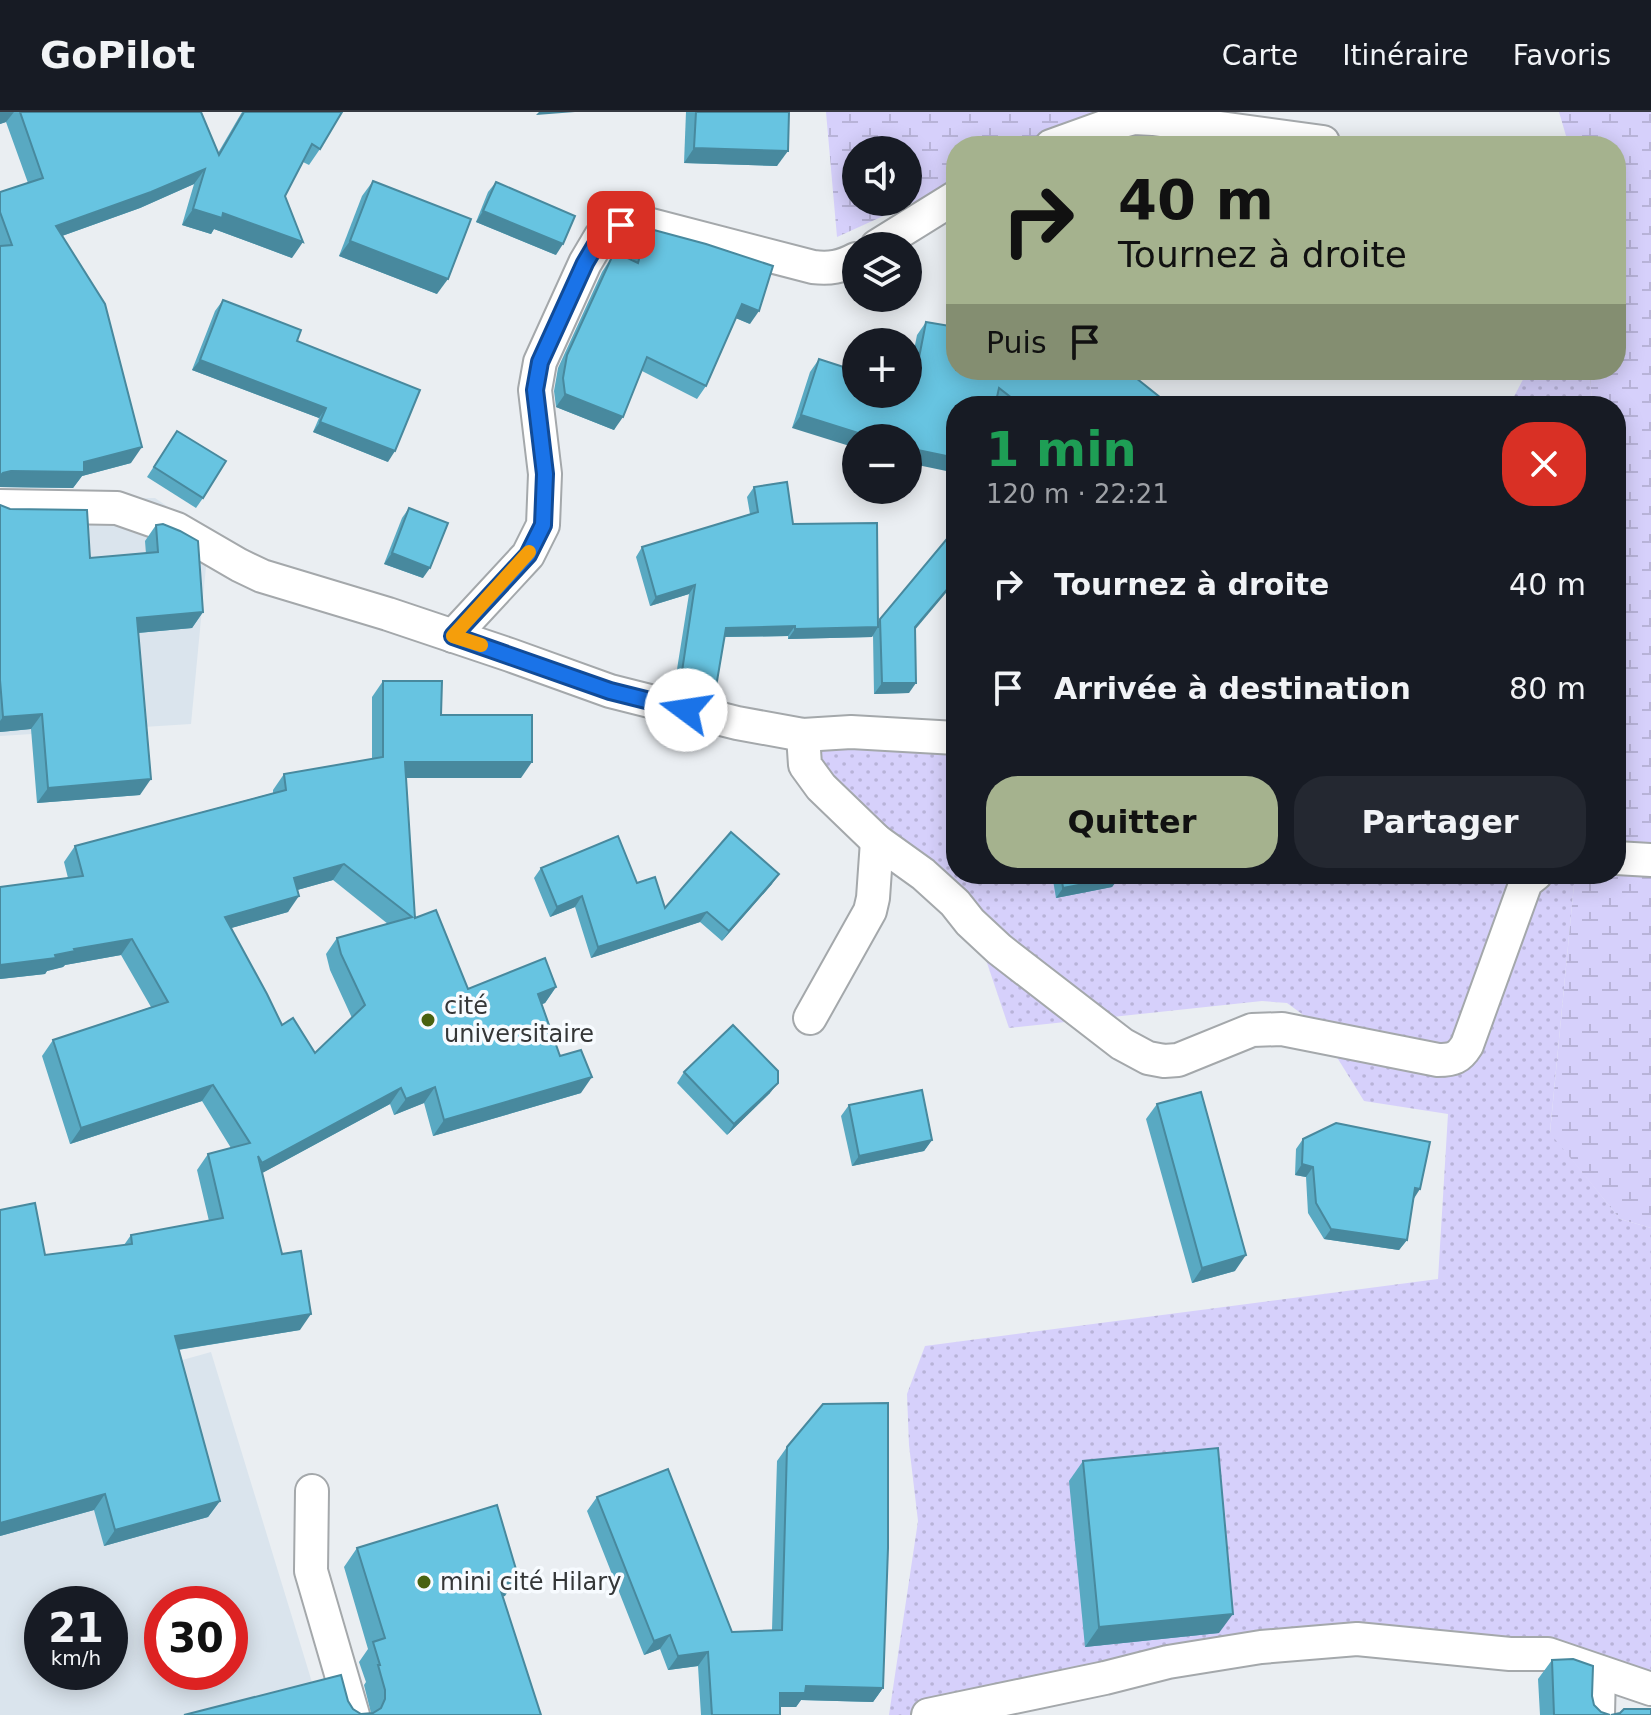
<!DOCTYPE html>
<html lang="fr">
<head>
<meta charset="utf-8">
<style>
	body { margin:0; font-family:"DejaVu Sans",sans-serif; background:#242831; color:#f1f3f6; height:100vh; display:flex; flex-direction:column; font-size:30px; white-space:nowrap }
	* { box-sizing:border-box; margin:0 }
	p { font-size:26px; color:#9ea1a6 }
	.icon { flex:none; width:44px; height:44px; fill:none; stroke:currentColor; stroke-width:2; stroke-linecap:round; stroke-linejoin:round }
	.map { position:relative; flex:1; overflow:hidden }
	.details { position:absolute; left:946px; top:284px; width:680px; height:488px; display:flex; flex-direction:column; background:#171b24; border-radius:32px; box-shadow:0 4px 20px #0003 }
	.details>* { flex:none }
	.guide { position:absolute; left:946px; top:24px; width:680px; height:244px; border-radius:32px; box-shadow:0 4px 20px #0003; background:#a5b28e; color:#111; overflow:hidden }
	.tools { position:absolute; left:842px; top:24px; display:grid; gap:16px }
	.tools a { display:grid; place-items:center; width:80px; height:80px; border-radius:50%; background:#171b24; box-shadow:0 4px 20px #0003; font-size:40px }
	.speed { position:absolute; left:24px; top:1474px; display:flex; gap:16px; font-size:40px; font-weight:700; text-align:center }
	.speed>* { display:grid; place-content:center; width:104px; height:104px; border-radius:50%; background:#171b24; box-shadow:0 4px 20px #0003; line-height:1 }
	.speed small { font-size:20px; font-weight:400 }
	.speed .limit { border:12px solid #d22; background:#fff; color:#111 }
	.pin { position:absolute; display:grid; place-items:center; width:68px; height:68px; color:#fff; margin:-34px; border-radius:16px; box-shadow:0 4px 12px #0006 }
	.me { position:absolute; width:88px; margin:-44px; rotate:284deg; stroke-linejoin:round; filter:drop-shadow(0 0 6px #0008) }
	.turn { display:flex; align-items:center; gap:28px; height:168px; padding:0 40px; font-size:36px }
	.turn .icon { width:104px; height:104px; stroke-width:2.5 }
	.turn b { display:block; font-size:56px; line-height:68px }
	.then { display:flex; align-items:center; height:76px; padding:0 40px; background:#0003; gap:16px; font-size:30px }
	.round { display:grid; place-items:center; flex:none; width:84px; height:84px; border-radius:32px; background:#242831 }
	.head { display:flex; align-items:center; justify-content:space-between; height:136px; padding:0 40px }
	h1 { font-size:48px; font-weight:700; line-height:60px; color:#1e9e55 }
	.primary-button { display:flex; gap:16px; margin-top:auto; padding:16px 40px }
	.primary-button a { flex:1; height:92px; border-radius:32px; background:#a5b28e; color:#111; font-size:32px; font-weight:700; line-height:92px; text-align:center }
	.primary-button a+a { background:#242831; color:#f1f3f6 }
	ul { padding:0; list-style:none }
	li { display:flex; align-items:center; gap:24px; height:104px; padding:0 40px }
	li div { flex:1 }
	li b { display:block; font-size:30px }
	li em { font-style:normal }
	header { display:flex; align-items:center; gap:48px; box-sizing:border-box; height:112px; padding:0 40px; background:#171b24; border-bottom:2px solid #363941 }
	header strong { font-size:38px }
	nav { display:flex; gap:44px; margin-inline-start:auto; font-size:28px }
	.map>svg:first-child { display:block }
	.built { fill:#dae4ed; fill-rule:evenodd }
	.grass { fill:url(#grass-dots) }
	.wetland { fill:url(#wetland-marsh); fill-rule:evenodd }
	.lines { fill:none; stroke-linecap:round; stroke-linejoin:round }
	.minor-casing { stroke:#a4a8ab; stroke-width:36 }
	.minor { stroke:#fff; stroke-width:32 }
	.wall { fill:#59a9c2; fill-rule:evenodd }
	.shaded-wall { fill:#48899e }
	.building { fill:#67c4e1; stroke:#48899e; stroke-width:2; fill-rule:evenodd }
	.route-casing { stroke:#114b97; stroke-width:20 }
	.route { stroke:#1a73e8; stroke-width:14 }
	.slow { stroke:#f59e0b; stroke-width:14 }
	.poi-dot { fill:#496210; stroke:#f7fbff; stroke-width:3 }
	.labels { text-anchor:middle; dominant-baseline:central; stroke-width:7; stroke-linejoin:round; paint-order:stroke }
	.poi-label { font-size:24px; fill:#353738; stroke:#f7fbff; text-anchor:start }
</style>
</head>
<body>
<header>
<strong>GoPilot</strong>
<nav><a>Carte</a><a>Itinéraire</a><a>Favoris</a></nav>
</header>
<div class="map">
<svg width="1651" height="1603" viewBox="0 0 1651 1603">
	<defs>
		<pattern id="grass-dots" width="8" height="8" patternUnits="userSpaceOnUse" patternTransform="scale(2)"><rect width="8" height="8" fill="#d6d0fb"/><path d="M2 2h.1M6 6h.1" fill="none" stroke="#b8b3d8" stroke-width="1.8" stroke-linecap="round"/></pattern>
		<pattern id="wetland-marsh" width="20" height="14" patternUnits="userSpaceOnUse" patternTransform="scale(2)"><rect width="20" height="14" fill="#d6d0fb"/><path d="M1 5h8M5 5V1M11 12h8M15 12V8" fill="none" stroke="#b8b3d8"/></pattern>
	</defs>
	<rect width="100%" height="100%" fill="#eaeef2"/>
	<!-- built -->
	<g class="built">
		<path d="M155,386L209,423L191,612L0,624V395L56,388Z"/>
		<path d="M211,1240L322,1603H0V1299ZM42,1492H110V1560H42ZM162,1492H230V1560H162Z"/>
	</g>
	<!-- grass -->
	<g class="grass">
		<path d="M1528,258H1590L1592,294H1509Z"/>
		<path d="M803,623L956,626V762H1575L1550,1020L1620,1107L1651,1116V1574L1357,1527L928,1603H889L918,1409L909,1333L907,1282L925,1234L1438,1167L1448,1002L1364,989L1317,913L1287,891L1262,889L1009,916L983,839L848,701Z"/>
	</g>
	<!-- wetland -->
	<g class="wetland">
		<path d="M826,0H1112L1037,34H956V71L837,125ZM856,38H908V90H856Z"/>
		<path d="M1559,0H1651V1116L1620,1107L1550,1021L1575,762H1616V294H1592L1590,258H1616V34H1569Z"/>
	</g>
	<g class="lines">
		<!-- minor casing -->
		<g class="minor-casing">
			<g id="minor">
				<path d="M1051,34L1115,11L1134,6L1153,7L1323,30"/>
				<path d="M877,134L956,85"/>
				<path d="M0,394L117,396L177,417L239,453L262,464L388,502L510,543L610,579L737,611L803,623L851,620L956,626"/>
				<path d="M453,524L528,443L543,413L545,362L535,278L540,250L585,151L601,124L621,113L647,112L813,155C830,157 841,155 856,147"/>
				<path d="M803,623L805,653L821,675L877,729L923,762L955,791L970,810L999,837L1122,932L1148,946L1164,949L1178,948L1252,918L1282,917L1438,948C1453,948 1459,946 1467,933L1526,770L1536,762"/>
				<path d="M1616,746L1651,748"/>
				<path d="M810,906L870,799L873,786L877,729"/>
				<path d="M312,1379L311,1459L353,1603"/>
				<path d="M928,1603L1105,1566L1168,1550L1261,1535L1357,1527L1510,1542H1548L1651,1577"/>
				<path d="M1598,1603L1599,1560"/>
			</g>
		</g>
		<!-- minor -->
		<use href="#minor" class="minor"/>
	</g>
	<!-- wall -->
	<g class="wall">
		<path d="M0,0H201L218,41L242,0H342L320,37L309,53L303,50L285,84L292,146L214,117L211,122L182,113L194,72L140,96L62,124L131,351L82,364L73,376L0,375V80L28,71L6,10L0,12Z"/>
		<path d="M686,0H789L777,54L684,51Z"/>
		<path d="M373,69L437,182L339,144L362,84Z"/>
		<path d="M496,70L556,143L476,110L488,80Z"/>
		<path d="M647,118L750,212L736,206L706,274L697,287L642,259L614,318L556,295L554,279L558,256L602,160L615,140L633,148L637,131Z"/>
		<path d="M223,188L297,229L388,350L313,320L319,306L192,258L215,199Z"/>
		<path d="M926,210L956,258H1146L1131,262L1171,294L995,293L792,316L810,260L819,247L908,282V268L917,223Z"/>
		<path d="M177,319L203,386L196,396L147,365Z"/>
		<path d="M754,375L793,412L878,510L956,416L915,517L909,581L874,582L873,523L872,525L788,527V524L724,525L710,584L674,576L689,482L650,494L636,445L642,435L750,402L747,385Z"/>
		<path d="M0,393L90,446L146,442L145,429L156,413L203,500L192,516L138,521L140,683L37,691L31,617L0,620Z"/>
		<path d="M409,396L423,466L384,452L402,406Z"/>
		<path d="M383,569L441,603L521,666H406L415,806L468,877L556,875L545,891L542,892L560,944L581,981L433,1024L424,991L394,1003L390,992L262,1061L300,1218L178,1238L220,1389L208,1405L104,1434L94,1398L0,1424V1098L45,1143L124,1133L131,1123L209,1109L197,1058L208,1042L231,1036L202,989L70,1032L42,944L53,928L151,895L121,843L65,853L63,855L47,859L45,862L0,867V775L68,766L64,750L75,734L273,681V678L284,662L372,647V585ZM333,768L388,812L337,826L326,842L330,858L352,906L315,941L282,913L231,816L288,800L297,778Z"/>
		<path d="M541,756L637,771L665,796L772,772L722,829L700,810L591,846L575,795L550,805L534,766Z"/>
		<path d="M1052,762H1119L1112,775L1056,786Z"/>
		<path d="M684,960L770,981L727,1023L677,971Z"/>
		<path d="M1157,992L1235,1159L1192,1171L1146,1007Z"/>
		<path d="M849,993L932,1028L924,1039L852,1054L841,1004Z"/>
		<path d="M1303,1027L1413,1087L1407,1128L1399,1138L1324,1127L1308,1101L1306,1065L1295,1063L1296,1037Z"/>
		<path d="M787,1335L883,1576L873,1590L801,1588L796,1595H780V1603H701L698,1554L668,1558L660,1537L644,1543L587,1399L597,1385L732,1520L772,1518L777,1349Z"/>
		<path d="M1083,1349L1219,1521L1085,1535L1069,1369Z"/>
		<path d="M357,1436L505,1484H502L541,1603H184L348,1589L353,1597L361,1602L371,1601L364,1573L366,1570L359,1550L368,1537L344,1455Z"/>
		<path d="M1552,1548L1592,1584L1594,1593L1601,1600L1610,1603H1540L1538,1567Z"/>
	</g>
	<!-- shaded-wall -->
	<g class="shaded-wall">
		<path d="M0,0H14L6,10L0,12Z"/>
		<path d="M539,0H575L536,3Z"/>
		<path d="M694,36L788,39L777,54L684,51Z"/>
		<path d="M205,57L194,72L140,96L45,130L56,114Z"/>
		<path d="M193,97L223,101L303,130L292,146L214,117L211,122L182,113Z"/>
		<path d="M483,99L563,132L556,143L476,110Z"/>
		<path d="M350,129L448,167L437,182L339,144Z"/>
		<path d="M742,192L759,199L750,212L733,205Z"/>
		<path d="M200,248L326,296L319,306L192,258Z"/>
		<path d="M1128,258H1146L1124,264Z"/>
		<path d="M1325,258H1418L1416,262L1323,261Z"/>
		<path d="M565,282L623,305L614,318L556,295Z"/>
		<path d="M801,303L874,326H856V336L792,316Z"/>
		<path d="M320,310L395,339L388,350L313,320Z"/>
		<path d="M142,335L131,351L82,364L73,376L0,375V364L3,361L84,350Z"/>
		<path d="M908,336L956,346V361L908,351Z"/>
		<path d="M392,441L430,456L423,466L384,452Z"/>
		<path d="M956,467V469L908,526L915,515Z"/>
		<path d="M695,473L689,482L650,494L656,485Z"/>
		<path d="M203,500L192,516L126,522L137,506Z"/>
		<path d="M795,514L788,524L719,525L726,516Z"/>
		<path d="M878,515L872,525L788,527L795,517Z"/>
		<path d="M681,566L716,575L710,584L674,576Z"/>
		<path d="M882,571H916L909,581L874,582Z"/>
		<path d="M42,602L31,617L0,620V609L3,605Z"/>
		<path d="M405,650H532L521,666H394Z"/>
		<path d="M151,667L140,683L37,691L48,676Z"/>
		<path d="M344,752L333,768L283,782L294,766Z"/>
		<path d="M779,762L772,772L722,829L729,819Z"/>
		<path d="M1120,765L1112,775L1056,786L1063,776Z"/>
		<path d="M299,784L288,800L214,821L225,805Z"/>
		<path d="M582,784L575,795L550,805L557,795Z"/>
		<path d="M707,800L700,810L591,846L598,835Z"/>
		<path d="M132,827L121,843L65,853L63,855L47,859L45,862L0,867V853L55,843L74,837Z"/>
		<path d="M556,875L545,891L527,898L538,882Z"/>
		<path d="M592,965L581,981L433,1024L444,1008Z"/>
		<path d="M778,971L770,981L727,1023L734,1012Z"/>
		<path d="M213,973L202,989L70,1032L81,1016Z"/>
		<path d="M435,975L424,991L394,1003L406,987Z"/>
		<path d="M401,976L390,992L251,1067L262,1051Z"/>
		<path d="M932,1028L924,1039L852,1054L859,1044Z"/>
		<path d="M1302,1052L1313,1055L1306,1065L1295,1063Z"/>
		<path d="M1415,1076L1420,1077L1413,1088Z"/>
		<path d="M1331,1117L1407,1128L1399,1138L1324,1127Z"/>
		<path d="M1246,1143L1235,1159L1192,1171L1202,1156Z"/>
		<path d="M311,1202L300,1218L164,1240L175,1224Z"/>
		<path d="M105,1382L94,1398L0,1424V1411Z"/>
		<path d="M220,1389L208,1405L104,1434L115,1418Z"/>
		<path d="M518,1464L505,1484L484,1490L498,1470Z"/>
		<path d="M1233,1502L1219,1521L1085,1535L1099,1515Z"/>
		<path d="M670,1523L660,1537L644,1543L654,1529Z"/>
		<path d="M708,1540L698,1554L668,1558L678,1544Z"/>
		<path d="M806,1574L883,1576L873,1590L801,1588L796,1595H771L780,1581Z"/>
	</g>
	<!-- building -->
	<g class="building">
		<path d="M20,0H201L219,43L244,0H342L320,37L312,32L285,84L303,130L223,101L222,106L193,97L205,57L151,80L56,114L105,192L142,335L84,350V360L11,359L3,361L0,364V134L12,133L0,100V80L43,66Z"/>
		<path d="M696,0H789L788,39L694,36Z"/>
		<path d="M373,69L471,107L448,167L350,129Z"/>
		<path d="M496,70L575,104L563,132L483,99Z"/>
		<path d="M647,118H654L706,132L773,154L759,199L742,192L706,274L647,245L623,305L565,282L563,266L567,243L611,147L615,140L638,151Z"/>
		<path d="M223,188L301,218L297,229L420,278L395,339L320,310L326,296L200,248Z"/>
		<path d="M926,210L956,215V258H1126L1171,294H1022L999,276L995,294H956V346L908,336V326H874L801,303L819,247L856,259V282H908V275L913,276Z"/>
		<path d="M177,319L226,349L203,386L154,355Z"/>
		<path d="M787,370L793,412L877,411L878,515L795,517V514L726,516L716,575L681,566L695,473L656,485L642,435L758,400L754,375Z"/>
		<path d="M0,393L10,397L87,398L90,446L158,440L156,413L163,412L180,419L198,429L203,500L137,506L151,667L48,676L42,602L3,605L0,568Z"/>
		<path d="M409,396L448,411L430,456L392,441Z"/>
		<path d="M956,416V467L915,515L916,571H882L880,507Z"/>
		<path d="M383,569H442L441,603H532V650H405L415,806L436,798L468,877L545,846L556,875L538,882L560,944L581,938L592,965L444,1008L435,975L406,987L401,976L262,1051L258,1044L282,1142L301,1139L311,1202L175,1224L220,1389L115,1418L105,1382L0,1411V1098L35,1091L45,1143L132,1132L131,1123L223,1106L208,1042L250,1031L213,973L81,1016L53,928L168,890L132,827L74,837L75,839L55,843L56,846L0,853V775L83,764L75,734L286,678L284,662L383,645ZM344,752L412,805L337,826L341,842L365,893L315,941L293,906L282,913L267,882L225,805L299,784L294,766Z"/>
		<path d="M731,720L779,762L729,819L707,800L598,835L582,784L557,795L541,756L618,724L637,771L655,765L665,796Z"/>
		<path d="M1061,762H1119L1120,765L1063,776Z"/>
		<path d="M733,913L778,959V971L734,1012L684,960Z"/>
		<path d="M922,978L932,1028L859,1044L849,993Z"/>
		<path d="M1201,980L1246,1143L1202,1156L1157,992Z"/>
		<path d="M1336,1011L1430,1030L1420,1077L1415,1076L1407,1128L1331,1117L1316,1091L1313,1055L1302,1052L1303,1027Z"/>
		<path d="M888,1291V1436L883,1576L806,1574L805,1581H780V1603H712L708,1540L678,1544L670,1523L654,1529L597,1385L668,1357L732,1520L782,1518L787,1335L823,1292Z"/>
		<path d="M1218,1336L1233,1502L1099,1515L1083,1349Z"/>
		<path d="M497,1393L518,1464L498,1470L541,1603H184L341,1563L348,1589L353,1597L361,1602L373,1601L381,1596L385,1587V1578L378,1553H380L373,1530L385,1526L357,1436Z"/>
		<path d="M1573,1547L1593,1554L1592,1584L1594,1593L1601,1600L1610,1603H1554L1552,1548Z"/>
		<path d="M1624,1597H1651V1603H1611L1620,1601Z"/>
	</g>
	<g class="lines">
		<!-- route casing -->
		<g class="route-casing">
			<path id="route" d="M621,113L601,124L585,151L540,250L535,278L545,362L543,413L528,443L453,524L610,579L686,598"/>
		</g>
		<!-- route -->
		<use href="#route" class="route"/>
		<!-- slow -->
		<path class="slow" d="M481,533L453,524L529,440"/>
	</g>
	<!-- markers -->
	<g class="poi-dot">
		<circle cx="428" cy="908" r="8"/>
		<circle cx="424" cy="1470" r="8"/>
	</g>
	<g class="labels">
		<!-- poi labels -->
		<g class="poi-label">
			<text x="444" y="894">cité<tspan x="444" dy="28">universitaire</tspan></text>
			<text x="440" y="1470">mini cité Hilary</text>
		</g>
	</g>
</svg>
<div class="tools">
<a><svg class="icon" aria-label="sound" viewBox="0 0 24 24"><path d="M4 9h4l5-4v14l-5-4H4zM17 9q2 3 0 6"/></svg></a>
<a><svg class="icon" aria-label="layers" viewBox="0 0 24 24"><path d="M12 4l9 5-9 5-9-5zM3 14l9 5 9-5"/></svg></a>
<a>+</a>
<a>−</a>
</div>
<div class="speed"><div>21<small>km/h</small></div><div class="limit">30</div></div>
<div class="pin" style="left:621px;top:113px;background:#d93025"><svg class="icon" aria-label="arrive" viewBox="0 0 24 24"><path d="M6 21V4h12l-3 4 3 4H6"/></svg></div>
<svg class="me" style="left:686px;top:598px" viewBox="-20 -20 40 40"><circle r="19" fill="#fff"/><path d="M0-13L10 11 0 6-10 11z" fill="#1a73e8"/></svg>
<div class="guide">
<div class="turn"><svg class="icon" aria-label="right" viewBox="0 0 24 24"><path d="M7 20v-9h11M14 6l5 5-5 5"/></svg><div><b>40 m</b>Tournez à droite</div></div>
<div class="then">Puis<svg class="icon" aria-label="arrive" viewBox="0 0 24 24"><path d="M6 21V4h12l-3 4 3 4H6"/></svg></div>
</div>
<section class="details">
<div class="head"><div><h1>1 min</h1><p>120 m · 22:21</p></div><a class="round" style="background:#d93025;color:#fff"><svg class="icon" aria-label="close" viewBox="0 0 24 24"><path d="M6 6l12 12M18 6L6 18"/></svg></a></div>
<ul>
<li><svg class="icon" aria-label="right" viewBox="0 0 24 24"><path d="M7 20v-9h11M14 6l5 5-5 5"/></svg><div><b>Tournez à droite</b></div><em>40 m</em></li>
<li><svg class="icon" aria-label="arrive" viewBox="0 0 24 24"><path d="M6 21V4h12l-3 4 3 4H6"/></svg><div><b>Arrivée à destination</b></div><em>80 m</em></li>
</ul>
<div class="primary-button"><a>Quitter</a><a>Partager</a></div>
</section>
</div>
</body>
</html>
